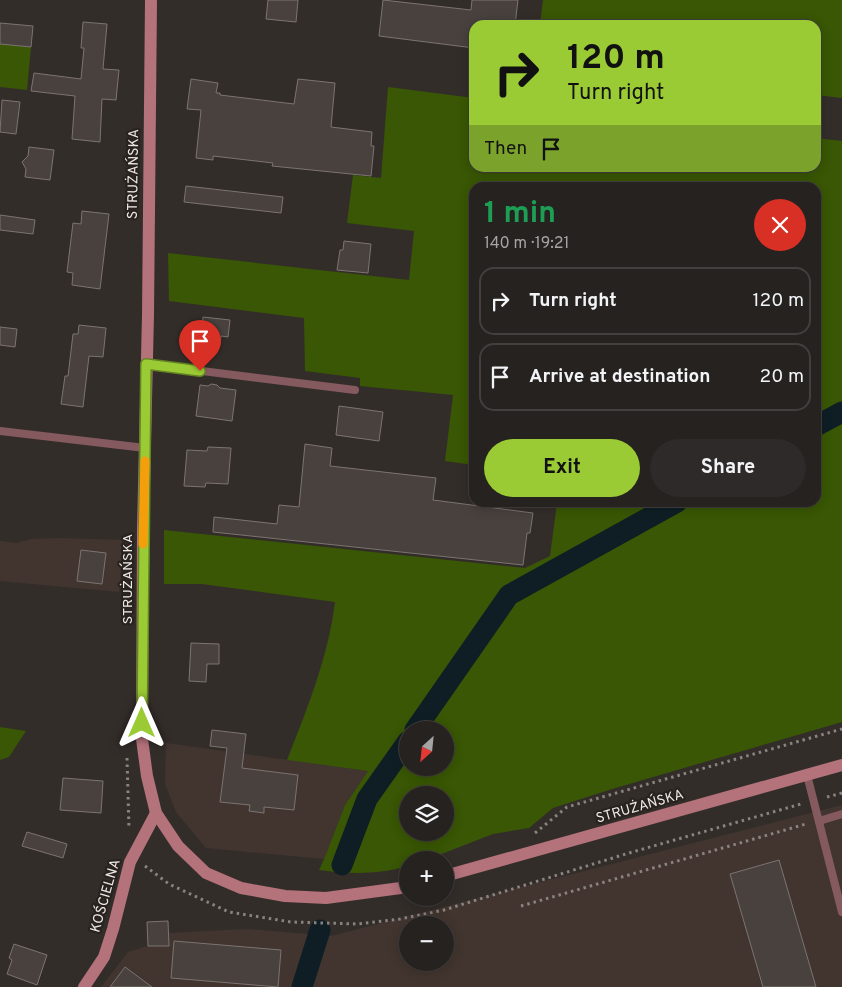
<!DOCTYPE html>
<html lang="en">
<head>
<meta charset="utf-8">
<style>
	body { margin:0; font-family:Overpass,sans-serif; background:#2e2a29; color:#f1f3f6; height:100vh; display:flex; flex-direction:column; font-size:19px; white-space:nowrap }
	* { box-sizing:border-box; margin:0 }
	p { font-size:16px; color:#a4a4a5 }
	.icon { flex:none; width:28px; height:28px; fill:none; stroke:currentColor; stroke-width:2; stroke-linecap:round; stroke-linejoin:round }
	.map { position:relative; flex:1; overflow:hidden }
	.panel { position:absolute; left:469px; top:182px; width:352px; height:325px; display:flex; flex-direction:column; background:#262220; border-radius:15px; box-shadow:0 2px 12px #0003,0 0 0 1px #423f3e }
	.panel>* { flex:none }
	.banner { position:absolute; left:469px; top:20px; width:352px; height:152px; border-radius:15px; box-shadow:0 2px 12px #0003,0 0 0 1px #423f3e; background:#9acb35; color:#111; overflow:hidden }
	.needle { width:32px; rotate:207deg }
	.fabs { position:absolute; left:399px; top:721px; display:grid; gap:10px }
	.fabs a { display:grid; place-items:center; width:55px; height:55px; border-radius:50%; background:#262220; box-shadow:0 2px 12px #0003,0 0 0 1px #423f3e; font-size:25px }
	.pin { position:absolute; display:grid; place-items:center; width:42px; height:42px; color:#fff; margin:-51px -21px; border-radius:50% 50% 50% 0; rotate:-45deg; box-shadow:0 0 5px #0007 }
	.pin .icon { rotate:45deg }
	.me { position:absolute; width:55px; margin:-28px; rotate:0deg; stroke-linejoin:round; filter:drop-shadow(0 0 4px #0008) }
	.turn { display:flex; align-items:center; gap:18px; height:105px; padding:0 15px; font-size:22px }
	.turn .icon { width:65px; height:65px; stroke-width:2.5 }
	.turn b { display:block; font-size:35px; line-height:42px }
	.then { display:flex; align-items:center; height:48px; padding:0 15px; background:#0003; gap:10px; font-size:19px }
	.round { display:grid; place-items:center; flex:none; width:52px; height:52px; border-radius:26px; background:#2e2a29 }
	.headline { display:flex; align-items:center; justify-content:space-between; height:85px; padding:0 15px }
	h1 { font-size:30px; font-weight:700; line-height:38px; color:#1e9e55 }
	.button { display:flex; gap:10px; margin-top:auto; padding:10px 15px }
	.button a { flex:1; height:58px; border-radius:30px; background:#9acb35; color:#111; font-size:20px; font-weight:700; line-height:58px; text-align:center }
	.button a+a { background:#2e2a29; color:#f1f3f6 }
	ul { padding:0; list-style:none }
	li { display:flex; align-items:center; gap:15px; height:68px; margin:0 10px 8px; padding:0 5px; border:2px solid #423f3e; border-radius:15px }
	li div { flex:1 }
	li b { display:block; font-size:19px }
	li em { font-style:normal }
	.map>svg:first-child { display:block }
	.built { fill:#42352f; fill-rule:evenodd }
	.green { fill:#395704; fill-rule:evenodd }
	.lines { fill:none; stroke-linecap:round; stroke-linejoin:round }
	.canal { stroke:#0f1e25; stroke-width:21 }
	.building { fill:#48413e; stroke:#7c7471 }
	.path { stroke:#898381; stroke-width:3; stroke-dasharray:2.5 4; stroke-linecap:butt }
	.lane { stroke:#855a5f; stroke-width:8 }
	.secondary { stroke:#b4727b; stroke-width:12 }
	.route-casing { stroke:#648422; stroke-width:12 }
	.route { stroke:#9acb35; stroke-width:9 }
	.slow { stroke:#f59e0b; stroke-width:9 }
	.labels { text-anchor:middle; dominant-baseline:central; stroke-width:4.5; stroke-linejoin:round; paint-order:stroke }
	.street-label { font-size:14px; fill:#ede8e6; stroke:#292320 }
</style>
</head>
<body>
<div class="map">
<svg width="842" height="987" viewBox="0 0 842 987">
	<rect width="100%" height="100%" fill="#332d2a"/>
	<!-- built -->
	<g class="built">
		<path d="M58,538L123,540L119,592L0,581V541L17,543L31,539Z"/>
		<path d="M166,743L368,771L345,805L324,859L206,848L176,812L165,784Z"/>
		<path d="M842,805V987H101L128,952L148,946L147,922L168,921L169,933L248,929L331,936ZM408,925H445V962H408Z"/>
	</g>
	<!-- green -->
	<g class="green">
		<path d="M543,0H842V98L816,95V25H540Z"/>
		<path d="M0,44L31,47L27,90L0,87Z"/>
		<path d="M388,87L474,98V168H816V138L842,141V722L612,789L553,808L529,828L493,834L426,860H408L407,866C378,875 349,874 319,870L324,859L345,805L368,771L287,760C307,709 328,658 335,602L202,584H164V530L525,568L550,556L557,503L816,502V188H474V465L445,461L453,395L360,386V378L305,371L304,318L169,301L168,253L409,280L414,231L347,223L353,175L381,178ZM408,730H445V768H408ZM408,795H445V832H408Z"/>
		<path d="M0,727L26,731L9,757L0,760Z"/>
	</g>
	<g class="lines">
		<!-- canal -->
		<g class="canal">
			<path d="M816,426L842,412"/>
			<path d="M415,730L509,595L677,502"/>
			<path d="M342,865L367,799L408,741"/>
			<path d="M302,987L320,930"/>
		</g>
	</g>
	<!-- building -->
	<g class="building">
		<path d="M268,0H298L296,22L266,19Z"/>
		<path d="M383,0L471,10L472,0H518L515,25H474V48L379,36Z"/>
		<path d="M83,22L107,24L103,69L119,70L116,100L102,99L100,142L72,139L75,96L31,91L34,73L81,79L84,48H81Z"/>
		<path d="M0,23L33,26L31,47L0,44Z"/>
		<path d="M191,79L218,83L216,93H220V95L294,104L298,79L335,83L331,127L372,132L371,146H374L371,176L272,166L273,163L213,156V160L196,158L201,110L187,109Z"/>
		<path d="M2,100L20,102L16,134L0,132Z"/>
		<path d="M29,147L54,150L50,180L25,177L26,169L22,162L28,156Z"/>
		<path d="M186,186L283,197L281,213L184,202Z"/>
		<path d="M82,211L109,214L100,289L72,285L73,273L67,272L73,223L81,224Z"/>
		<path d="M0,215L35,220L33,234L0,230Z"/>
		<path d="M344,241L371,244L368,273L337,270L340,250H343Z"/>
		<path d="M203,317L230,320L228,337L221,336L220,345L201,342Z"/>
		<path d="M79,325L106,328L103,357L89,356L83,407L61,404L65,376H68L73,334H78Z"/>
		<path d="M0,327L17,329L15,347L0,345Z"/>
		<path d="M211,384L217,385L220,388L236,390L232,421L196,416L200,385L208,386Z"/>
		<path d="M339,406L383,412L379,441L336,435Z"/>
		<path d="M305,444L332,448L330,466L436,478L433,500L533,513L530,533H527L523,565L213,532L214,517L277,524L279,505L299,507Z"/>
		<path d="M208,447L231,448L228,484L206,483L205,487L184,486L187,450L207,451Z"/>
		<path d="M81,550L106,553L102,584L77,581Z"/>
		<path d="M191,643L219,644V664H207L206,682L189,681Z"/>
		<path d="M212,730L246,734L242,768L298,775L294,810L264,807V813L249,811L250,805L220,802L227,748L210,746Z"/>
		<path d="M63,778L103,781L101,813L60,810Z"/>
		<path d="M27,832L67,844L63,858L22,846Z"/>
		<path d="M779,860L816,987H763L730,874Z"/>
		<path d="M168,921L169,946H148L147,922Z"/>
		<path d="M174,941L281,950L278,987L171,978Z"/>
		<path d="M14,944L47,955L37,985L7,974L12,960L9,958Z"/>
		<path d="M125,967L152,987H110Z"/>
	</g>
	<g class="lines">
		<!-- path -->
		<g class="path">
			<path d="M127,758L129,829"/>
			<path d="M827,797L842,793"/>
			<path d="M535,833L567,807L842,729"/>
			<path d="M145,866L169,884L229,912L291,922L358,924L400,919L444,910L629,853L801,804"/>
			<path d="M521,906L806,824"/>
		</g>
		<!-- lane -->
		<g class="lane">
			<path d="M146,364L355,390"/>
			<path d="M0,431L145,448"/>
			<path d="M807,775L842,912"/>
			<path d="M819,821L842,814"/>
		</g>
		<!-- secondary -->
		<g class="secondary">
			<path d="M151,0L148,315L143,529L142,739L147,776L156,813L178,846L206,873L241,888L285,896L326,898L408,887"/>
			<path d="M445,876L842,765"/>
			<path d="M84,987L104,957L113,929L130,862L156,813"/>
		</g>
	</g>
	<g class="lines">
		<!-- route casing -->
		<g class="route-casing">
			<path id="route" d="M142,723L146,364L200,371"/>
		</g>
		<!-- route -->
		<use href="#route" class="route"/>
		<!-- slow -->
		<path class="slow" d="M143,544L145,461"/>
	</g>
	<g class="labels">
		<!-- street labels -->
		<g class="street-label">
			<text transform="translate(134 174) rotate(-89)">STRUŻAŃSKA</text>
			<text transform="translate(128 579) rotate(-90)">STRUŻAŃSKA</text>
			<text transform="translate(640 807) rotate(-16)">STRUŻAŃSKA</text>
			<text transform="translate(106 896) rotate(-74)">KOŚCIELNA</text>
		</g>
	</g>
</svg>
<div class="fabs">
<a><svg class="needle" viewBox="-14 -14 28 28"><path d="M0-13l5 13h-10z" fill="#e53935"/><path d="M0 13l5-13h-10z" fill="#a4a4a5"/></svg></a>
<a><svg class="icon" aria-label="layers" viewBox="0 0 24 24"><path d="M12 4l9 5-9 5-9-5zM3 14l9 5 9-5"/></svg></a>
<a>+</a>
<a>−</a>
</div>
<div class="pin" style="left:200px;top:371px;background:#d93025"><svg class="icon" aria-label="arrive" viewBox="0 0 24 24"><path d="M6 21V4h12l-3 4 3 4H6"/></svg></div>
<svg class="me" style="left:142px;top:723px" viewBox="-20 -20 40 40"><path d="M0-17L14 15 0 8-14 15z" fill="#9acb35" stroke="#fff" stroke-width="4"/></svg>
<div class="banner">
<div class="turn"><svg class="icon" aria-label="right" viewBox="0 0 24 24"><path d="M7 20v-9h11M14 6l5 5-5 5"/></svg><div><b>120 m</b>Turn right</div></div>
<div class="then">Then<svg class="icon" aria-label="arrive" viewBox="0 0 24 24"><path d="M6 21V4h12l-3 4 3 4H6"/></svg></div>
</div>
<section class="panel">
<div class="headline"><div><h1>1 min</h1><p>140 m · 19:21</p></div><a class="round" style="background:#d93025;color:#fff"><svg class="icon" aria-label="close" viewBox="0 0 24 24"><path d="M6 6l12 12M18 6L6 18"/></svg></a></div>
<ul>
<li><svg class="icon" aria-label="right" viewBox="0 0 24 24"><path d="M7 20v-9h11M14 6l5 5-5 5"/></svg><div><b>Turn right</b></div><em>120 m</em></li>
<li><svg class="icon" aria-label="arrive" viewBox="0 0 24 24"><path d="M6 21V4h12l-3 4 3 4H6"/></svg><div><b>Arrive at destination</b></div><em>20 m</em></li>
</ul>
<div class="button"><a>Exit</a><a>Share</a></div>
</section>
</div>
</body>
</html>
